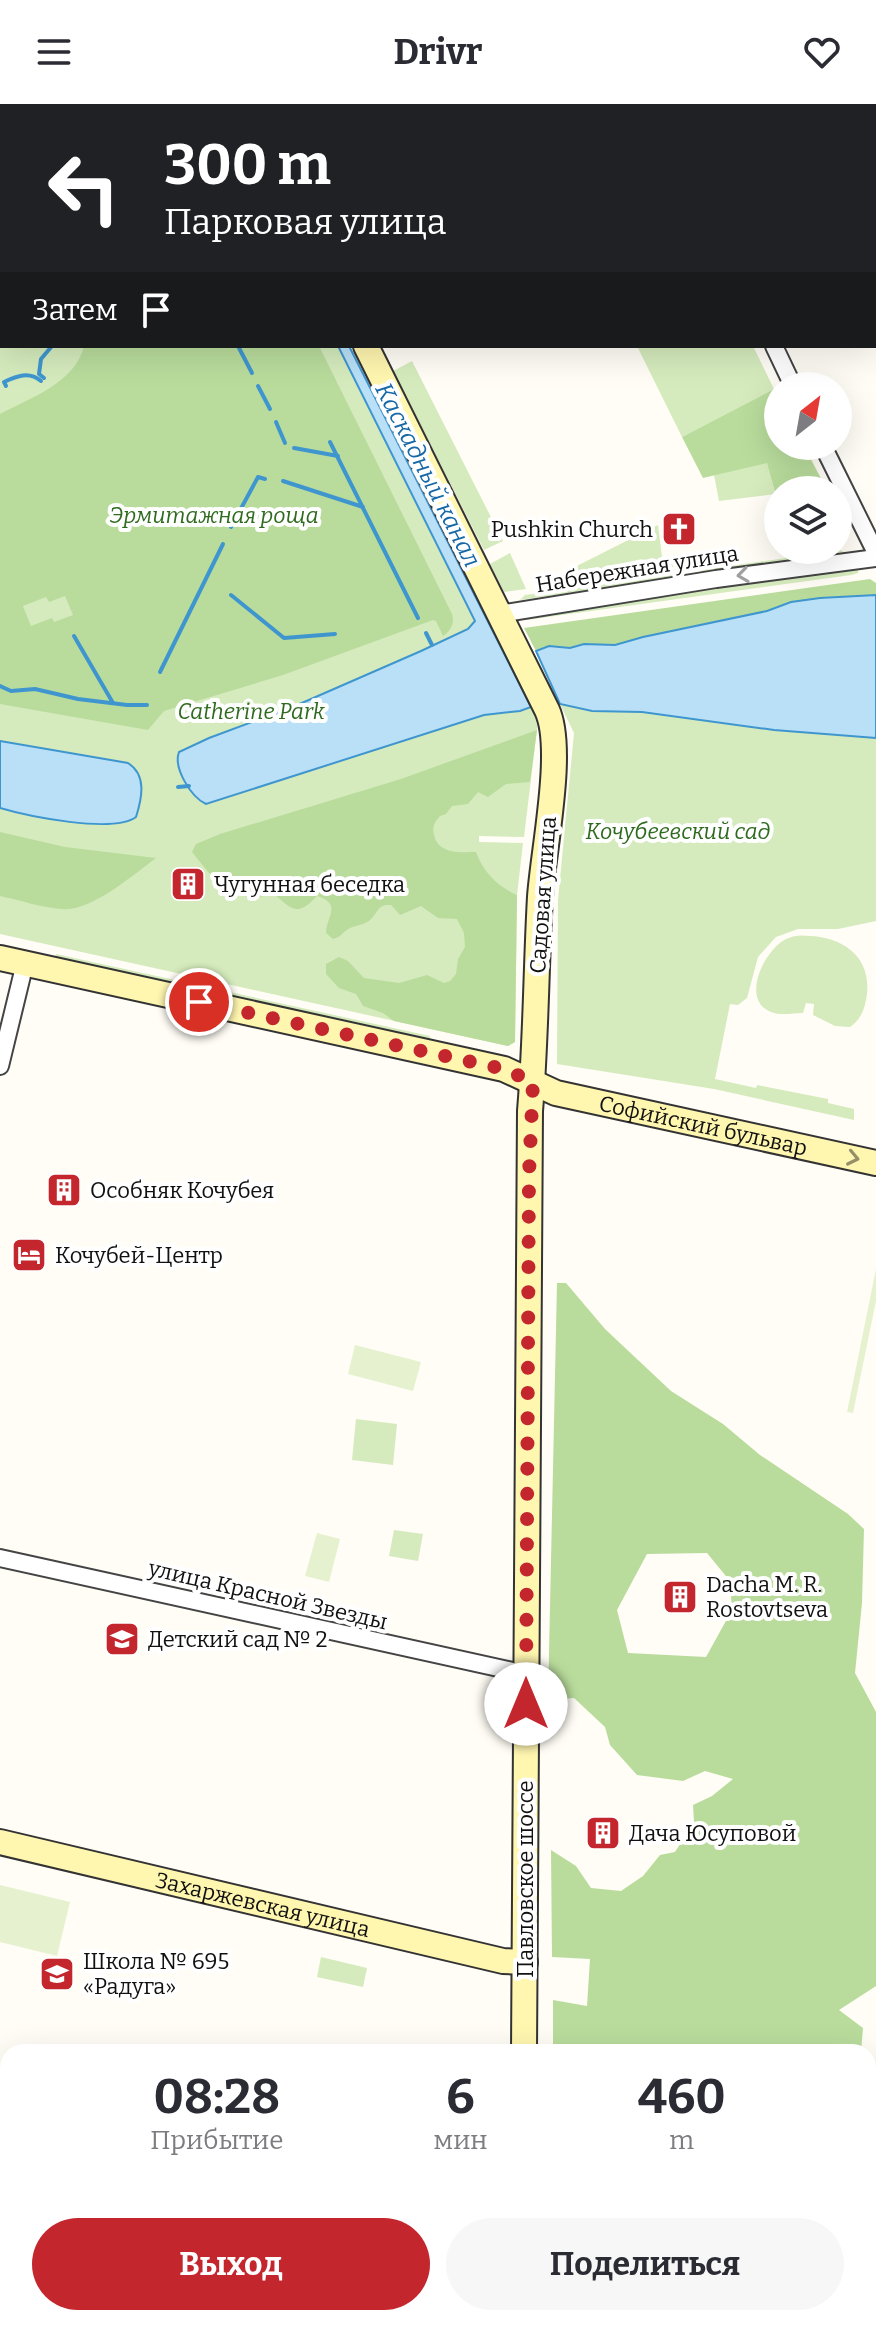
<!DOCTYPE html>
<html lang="ru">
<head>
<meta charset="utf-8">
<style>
	body { margin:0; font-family:Bitter,serif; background:#f7f7f7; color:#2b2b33; height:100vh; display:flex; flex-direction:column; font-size:30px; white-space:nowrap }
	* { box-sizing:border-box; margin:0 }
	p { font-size:26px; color:#7c7c81 }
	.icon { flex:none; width:44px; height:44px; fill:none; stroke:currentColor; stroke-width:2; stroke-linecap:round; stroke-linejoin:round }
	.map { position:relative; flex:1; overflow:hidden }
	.sheet { position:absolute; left:0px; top:1940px; width:876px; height:282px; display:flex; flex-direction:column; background:#fff; border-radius:24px 24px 0 0; box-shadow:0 8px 32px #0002 }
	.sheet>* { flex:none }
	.hud { position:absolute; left:0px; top:0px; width:876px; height:244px; box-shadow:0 8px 32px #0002; background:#202124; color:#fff; overflow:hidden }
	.needle { width:52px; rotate:31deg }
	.fabs { position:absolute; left:764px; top:268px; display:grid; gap:16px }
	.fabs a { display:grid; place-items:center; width:88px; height:88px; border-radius:50%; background:#fff; box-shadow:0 8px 32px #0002; font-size:40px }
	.pin { position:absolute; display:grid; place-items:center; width:68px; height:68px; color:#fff; margin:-34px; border:4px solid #fff; border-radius:50%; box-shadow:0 2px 8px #0007 }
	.me { position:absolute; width:88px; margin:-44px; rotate:0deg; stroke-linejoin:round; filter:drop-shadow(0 0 6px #0008) }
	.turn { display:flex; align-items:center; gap:28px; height:168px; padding:0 32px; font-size:36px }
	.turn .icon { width:104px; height:104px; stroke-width:2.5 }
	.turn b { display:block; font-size:56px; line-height:68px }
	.then { display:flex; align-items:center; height:76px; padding:0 32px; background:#0003; gap:16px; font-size:30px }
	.eta { display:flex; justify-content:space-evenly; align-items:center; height:136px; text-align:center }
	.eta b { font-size:48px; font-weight:700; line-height:56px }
	.cta { display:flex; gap:16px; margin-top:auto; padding:16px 32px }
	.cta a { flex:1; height:92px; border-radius:48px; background:#c4262e; color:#fff; font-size:32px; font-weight:700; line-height:92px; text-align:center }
	.cta a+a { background:#f7f7f7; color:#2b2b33 }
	header { display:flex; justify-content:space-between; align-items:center; height:104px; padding:0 32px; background:#fff; font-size:36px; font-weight:700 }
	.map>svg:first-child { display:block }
	.green { fill:#d5ebbd }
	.forest { fill:#b9dc9c; fill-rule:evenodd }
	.pitch { fill:#e6f2cf }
	.water { fill:#b9e0f7; stroke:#3f96cf; stroke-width:2 }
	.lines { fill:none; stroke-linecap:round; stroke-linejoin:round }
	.stream { stroke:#3f96cf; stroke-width:4 }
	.street-casing { stroke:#444; stroke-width:20 }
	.secondary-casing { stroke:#333; stroke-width:28 }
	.street { stroke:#fff; stroke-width:16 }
	.secondary { stroke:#fff6b0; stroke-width:24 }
	.oneway { stroke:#a0a0a0 }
	.oneway2 { stroke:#948f68 }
	.route { stroke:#c4262e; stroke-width:14; stroke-dasharray:0 25.2 }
	.labels { text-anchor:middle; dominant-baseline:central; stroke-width:8; stroke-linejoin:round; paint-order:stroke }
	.park-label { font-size:22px; font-style:italic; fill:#2f6b1f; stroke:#fff }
	.poi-label { font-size:22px; fill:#111; stroke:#fff; text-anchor:start }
	.street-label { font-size:22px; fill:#111; stroke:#fff }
	.water-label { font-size:24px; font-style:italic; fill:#1768a6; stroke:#fff }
</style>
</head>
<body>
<header><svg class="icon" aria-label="menu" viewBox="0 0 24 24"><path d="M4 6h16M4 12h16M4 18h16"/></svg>Drivr<svg class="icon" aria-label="heart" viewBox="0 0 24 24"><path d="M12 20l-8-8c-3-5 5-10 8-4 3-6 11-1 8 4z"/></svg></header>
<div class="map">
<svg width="876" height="2221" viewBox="0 0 876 2221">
	<rect width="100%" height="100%" fill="#fffdf5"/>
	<!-- green -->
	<g class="green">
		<path d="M0,0H228L229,2H2V242H349L538,617L524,733L479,732V738L523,739L517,791L515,938L508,942L0,830Z"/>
		<path d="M637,242H753L774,285L682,333Z"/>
		<path d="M412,257L503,437L484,446L393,267Z"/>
		<path d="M767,358L775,390L719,397L714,371Z"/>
		<path d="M658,421L662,453H671L673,463L644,468L642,455L624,459L625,469L553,479V474Z"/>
		<path d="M840,446L846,449L695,471L703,466Z"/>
		<path d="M510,449L526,485L504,488L490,460Z"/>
		<path d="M858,463V469L851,471L526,516L524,511Z"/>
		<path d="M672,471L676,474L520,496L525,491Z"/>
		<path d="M560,600L592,607L642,608L774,626L876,634V817L838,825H798L776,833L758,853L747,894L738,901L730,900L715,975L756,984L757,981L828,995V999L854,1005V1016L714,985L557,960L558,796L574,629Z"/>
		<path d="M811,832C847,834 874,857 866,896C864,907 860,916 850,923L835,922L813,911L814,900L806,899L803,909C793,909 781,912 771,908C740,896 764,846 786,835C794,831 802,831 811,832Z"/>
		<path d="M56,850L430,932L429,939L54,856Z"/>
		<path d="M356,1315L397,1320L393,1361L352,1356Z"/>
		<path d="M394,1426L423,1430L418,1457L389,1452Z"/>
		<path d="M321,1853L367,1864L363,1883L317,1873Z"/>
	</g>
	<!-- forest -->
	<g class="forest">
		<path d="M0,0H196L197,2H2V125Z"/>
		<path d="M84,242H319L452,510C455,518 451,527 443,532L436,517L433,516L283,571L164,607L148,626L0,600V310C30,294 75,279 84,242ZM65,492L73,511L54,518L52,514L31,522L23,502L46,493L49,498Z"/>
		<path d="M774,285L778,292V342H804L827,386H778V400L767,359L703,374L682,333Z"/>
		<path d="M870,475L876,479V491L820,494L791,498L767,507L643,533L615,541L570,544L554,542L536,547L524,524Z"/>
		<path d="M537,626L530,678L506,680L488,693L478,688L468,700L452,702L446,710L440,712C434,719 432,723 434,731C439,751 460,748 476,748C484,769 497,782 517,791L515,938L508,942L394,917L383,909L363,902L356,890L339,884L326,870V860L339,853L348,857L364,874L399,879L427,871L444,879L450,877L456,870L458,855L465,843L464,829L457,815L438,814L421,802L400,811L391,801C377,800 379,808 370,816C364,821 357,821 350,824C342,828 342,833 333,835L326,829C326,813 343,800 317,792C297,813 293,806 274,790L259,793L243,783L231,789L208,768L192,748L196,740L220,730L401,675Z"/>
		<path d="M0,728L65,743L156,754C133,771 91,808 62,805C42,804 20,796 0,792Z"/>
		<path d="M557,1179H566L605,1225L671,1287L723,1320L760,1351L848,1410L864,1425L862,1499L855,1569L876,1608V1882L839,1906L863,1924L861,1948H553V1896L587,1902L590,1855L552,1853L551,1746L576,1762L591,1784L621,1787L643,1772L660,1751L675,1748L694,1718L693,1701L712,1692L733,1675L705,1667L683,1677L637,1671L610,1641L605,1623L574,1594L548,1596ZM707,1449L730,1477L732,1506L706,1553L628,1549L617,1506L647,1450Z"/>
		<path d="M868,1968H876V2221H532L533,2214H868Z"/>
	</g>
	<!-- pitch -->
	<g class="pitch">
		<path d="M876,1165V1197L853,1309L847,1308Z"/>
		<path d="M355,1241L421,1258L413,1287L348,1270Z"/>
		<path d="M317,1429L340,1435L329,1478L305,1472Z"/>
		<path d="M0,1781L70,1798L57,1852L0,1838Z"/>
	</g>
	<!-- water -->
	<g class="water">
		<path d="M338,242H349L531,603L520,607L484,611L206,700C191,693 173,664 179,648L209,634L295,602L421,547L468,525L475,517Z"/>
		<path d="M876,491V634L774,626L642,608L592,607L560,600L536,547L549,542L570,544L584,540L615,541L643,533L767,507L791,498L820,494Z"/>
		<path d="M0,637L128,659C147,671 142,694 136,713C113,730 27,712 0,704Z"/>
	</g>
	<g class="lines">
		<!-- stream -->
		<g class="stream">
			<path d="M0,134L2,135"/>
			<path d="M238,242L252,269"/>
			<path d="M44,274L39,270L41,255L52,242"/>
			<path d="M6,282L4,278C17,272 29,267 41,277"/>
			<path d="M258,282L270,305"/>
			<path d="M276,318L285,339"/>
			<path d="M330,338L418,514"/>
			<path d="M294,344L338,352"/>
			<path d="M283,377L363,403"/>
			<path d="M231,423L258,373L265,375"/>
			<path d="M231,491L284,534L335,530"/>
			<path d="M426,529L432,541"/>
			<path d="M74,532L113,599"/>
			<path d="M160,568L223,440"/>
			<path d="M0,582L11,587L35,585L78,595L127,601H147"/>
			<path d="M178,683L189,682"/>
		</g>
		<!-- street casing -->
		<g class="street-casing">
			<g id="street">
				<path d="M654,0L655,2"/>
				<path d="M774,242L793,282"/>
				<path d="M823,342L876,449"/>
				<path d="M499,510L716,475L876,454"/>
				<path d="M0,962L25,859"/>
				<path d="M0,1454L526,1570"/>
				<path d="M0,2018L8,2020"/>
			</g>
		</g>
		<!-- secondary casing -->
		<g class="secondary-casing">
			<g id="secondary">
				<path d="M244,0L245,2"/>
				<path d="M874,2L876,1"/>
				<path d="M366,242L547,606C565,645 543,747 540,793C536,864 536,936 530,1007L524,1948"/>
				<path id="s1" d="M0,854L504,965L556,989L876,1059"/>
				<path id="s2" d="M0,1738L503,1857L525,1858"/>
				<path d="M501,2221L502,2214"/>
			</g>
		</g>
		<!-- street -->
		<use href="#street" class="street"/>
		<!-- secondary -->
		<use href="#secondary" class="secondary"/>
	</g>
	<!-- one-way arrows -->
	<defs><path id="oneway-chevron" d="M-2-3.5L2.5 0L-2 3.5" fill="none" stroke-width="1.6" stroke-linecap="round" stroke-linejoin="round" transform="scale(2)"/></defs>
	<use class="oneway" href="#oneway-chevron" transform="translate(743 471) rotate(172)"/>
	<use class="oneway2" href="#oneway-chevron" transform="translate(853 1054) rotate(12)"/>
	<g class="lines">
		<!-- route -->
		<path class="route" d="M199,898L504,965L533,978L529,1071L526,1600"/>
	</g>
	<!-- icons -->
	<defs>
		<g id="church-square" transform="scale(1.8)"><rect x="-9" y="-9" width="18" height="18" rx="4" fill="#c4262e" stroke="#fff"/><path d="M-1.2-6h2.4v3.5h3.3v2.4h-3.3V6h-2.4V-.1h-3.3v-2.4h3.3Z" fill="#fff"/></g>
		<g id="building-square" transform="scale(1.8)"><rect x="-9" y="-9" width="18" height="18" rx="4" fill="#c4262e" stroke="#fff"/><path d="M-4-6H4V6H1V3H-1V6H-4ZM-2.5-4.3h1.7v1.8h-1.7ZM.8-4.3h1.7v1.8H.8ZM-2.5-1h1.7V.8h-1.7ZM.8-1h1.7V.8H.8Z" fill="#fff"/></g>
		<g id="hotel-square" transform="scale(1.8)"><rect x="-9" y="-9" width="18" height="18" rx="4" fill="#c4262e" stroke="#fff"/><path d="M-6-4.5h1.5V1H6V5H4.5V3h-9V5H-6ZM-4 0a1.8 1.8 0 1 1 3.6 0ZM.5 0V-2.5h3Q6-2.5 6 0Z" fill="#fff"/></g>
		<g id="school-square" transform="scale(1.8)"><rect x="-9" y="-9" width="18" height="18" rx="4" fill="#c4262e" stroke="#fff"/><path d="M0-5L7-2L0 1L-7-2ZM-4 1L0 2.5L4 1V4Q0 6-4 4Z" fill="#fff"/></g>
	</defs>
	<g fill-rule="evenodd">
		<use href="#church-square" x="679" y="425"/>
		<use href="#building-square" x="188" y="780"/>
		<use href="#building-square" x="64" y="1086"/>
		<use href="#hotel-square" x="29" y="1151"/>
		<use href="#building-square" x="680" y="1493"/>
		<use href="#school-square" x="122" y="1535"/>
		<use href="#building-square" x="603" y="1729"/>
		<use href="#school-square" x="57" y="1870"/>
	</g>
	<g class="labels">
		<!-- park labels -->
		<g class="park-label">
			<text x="214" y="411">Эрмитажная роща</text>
			<text x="251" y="607">Catherine Park</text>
			<text x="678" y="727">Кочубеевский сад</text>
		</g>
		<!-- poi labels -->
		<g class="poi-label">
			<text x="653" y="425" text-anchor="end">Pushkin Church</text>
			<text x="214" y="780">Чугунная беседка</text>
			<text x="90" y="1086">Особняк Кочубея</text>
			<text x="55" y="1151">Кочубей-Центр</text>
			<text x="706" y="1480">Dacha M. R.<tspan x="706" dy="25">Rostovtseva</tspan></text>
			<text x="148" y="1535">Детский сад № 2</text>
			<text x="629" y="1729">Дача Юсуповой</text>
			<text x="83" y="1857">Школа № 695<tspan x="83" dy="25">«Радуга»</tspan></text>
		</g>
		<!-- street labels -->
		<g class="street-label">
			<text transform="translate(637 465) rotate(-9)">Набережная улица</text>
			<text transform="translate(543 791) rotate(-86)">Садовая улица</text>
			<text stroke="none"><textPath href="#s1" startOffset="724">Софийский бульвар</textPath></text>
			<text transform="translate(268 1491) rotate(13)">улица Красной Звезды</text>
			<text transform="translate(525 1775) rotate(-90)">Павловское шоссе</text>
			<text stroke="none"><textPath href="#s2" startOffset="270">Захаржевская улица</textPath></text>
		</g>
		<!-- water labels -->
		<g class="water-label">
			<text transform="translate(428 371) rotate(63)">Каскадный канал</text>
		</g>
	</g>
</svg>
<div class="fabs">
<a><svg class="needle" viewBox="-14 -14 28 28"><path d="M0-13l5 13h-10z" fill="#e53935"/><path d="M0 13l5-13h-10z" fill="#7c7c81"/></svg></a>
<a><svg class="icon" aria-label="layers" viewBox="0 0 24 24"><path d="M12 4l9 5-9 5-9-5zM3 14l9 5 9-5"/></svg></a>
</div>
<div class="pin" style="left:199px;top:898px;background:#d93025"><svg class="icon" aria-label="arrive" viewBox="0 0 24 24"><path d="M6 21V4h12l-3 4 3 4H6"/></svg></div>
<svg class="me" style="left:526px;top:1600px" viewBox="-20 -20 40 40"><circle r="19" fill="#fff"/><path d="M0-13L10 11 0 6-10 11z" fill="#c4262e"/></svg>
<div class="hud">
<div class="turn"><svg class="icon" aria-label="left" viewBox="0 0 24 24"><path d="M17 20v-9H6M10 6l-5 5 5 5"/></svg><div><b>300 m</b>Парковая улица</div></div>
<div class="then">Затем<svg class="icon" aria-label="arrive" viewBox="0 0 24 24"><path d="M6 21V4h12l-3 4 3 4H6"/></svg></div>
</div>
<section class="sheet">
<div class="eta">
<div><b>08:28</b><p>Прибытие</p></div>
<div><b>6</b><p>мин</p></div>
<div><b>460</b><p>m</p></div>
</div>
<div class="cta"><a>Выход</a><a>Поделиться</a></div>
</section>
</div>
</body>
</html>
